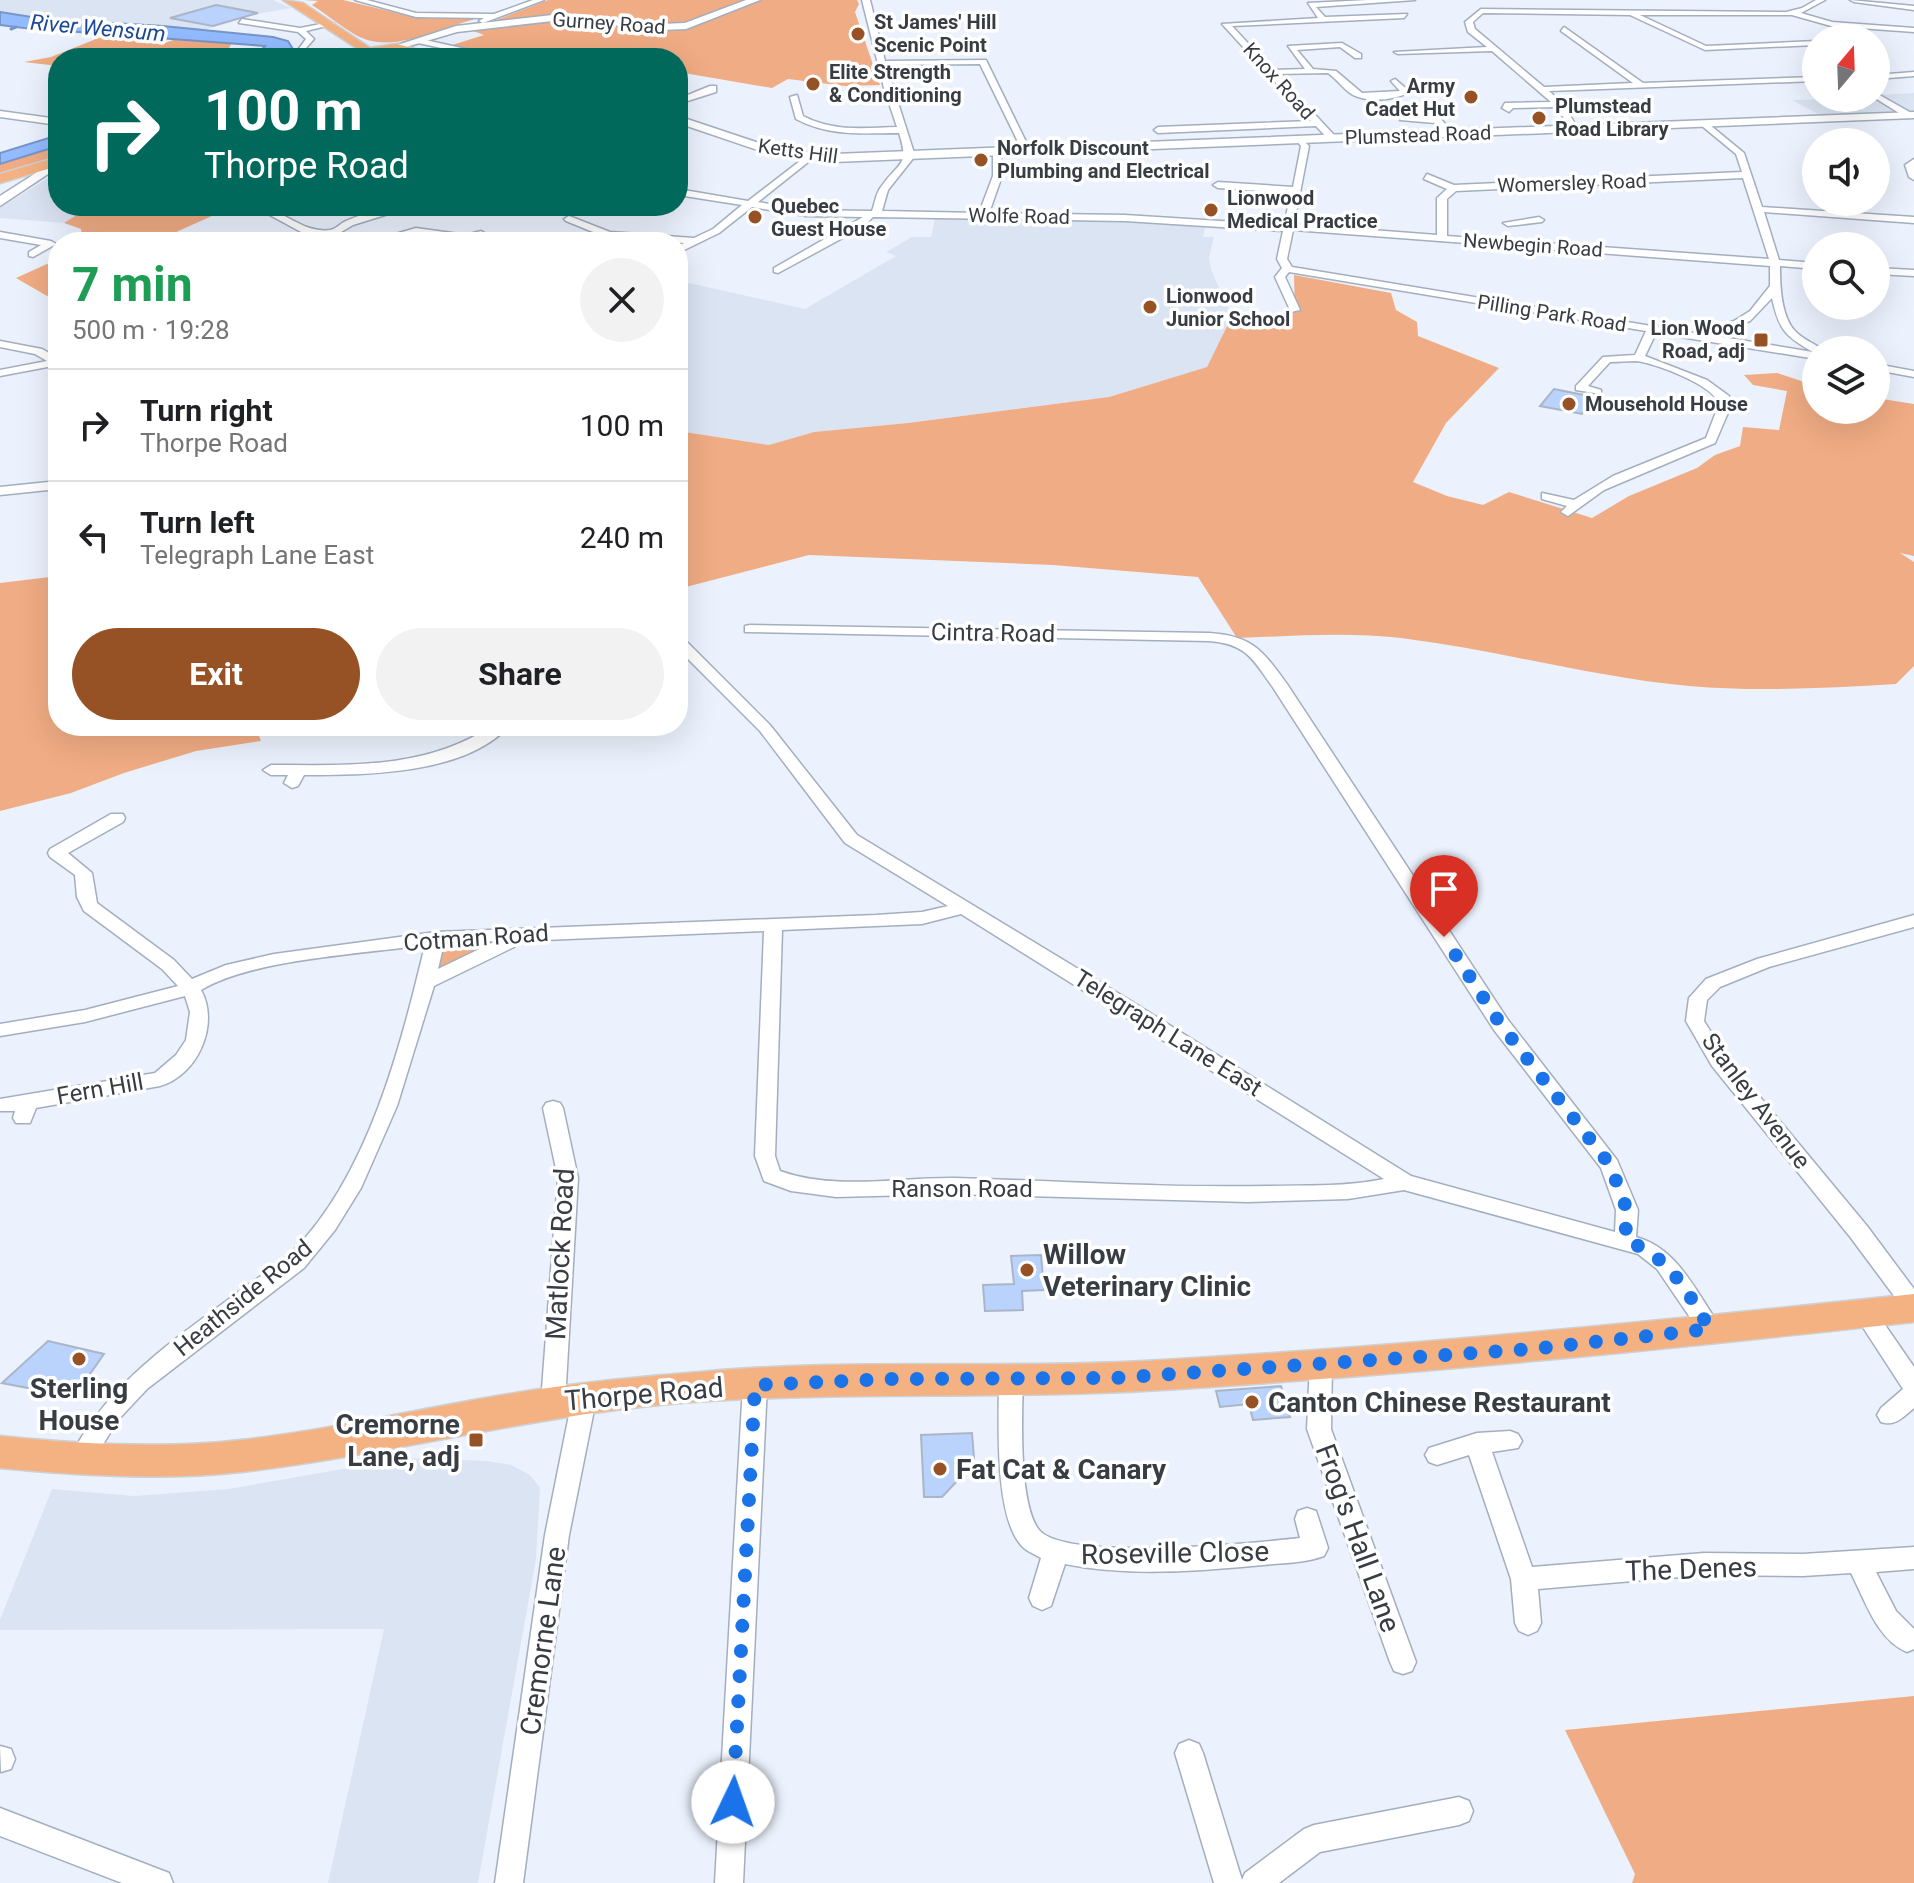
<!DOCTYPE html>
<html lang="en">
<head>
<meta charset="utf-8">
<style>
	body { margin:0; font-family:Roboto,sans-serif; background:#f2f2f2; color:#202124; height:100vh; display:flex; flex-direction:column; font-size:30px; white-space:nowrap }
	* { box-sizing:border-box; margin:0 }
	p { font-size:26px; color:#757577 }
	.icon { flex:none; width:44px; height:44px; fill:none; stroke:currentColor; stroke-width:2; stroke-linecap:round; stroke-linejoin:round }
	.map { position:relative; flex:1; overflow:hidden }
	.drawer { position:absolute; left:48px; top:232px; width:640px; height:504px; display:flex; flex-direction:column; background:#fff; border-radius:32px; box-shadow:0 8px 32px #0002 }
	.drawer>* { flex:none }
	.banner { position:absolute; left:48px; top:48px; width:640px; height:168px; border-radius:32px; box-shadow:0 8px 32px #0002; background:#00695c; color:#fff; overflow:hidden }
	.needle { width:52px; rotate:19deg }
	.fabs { position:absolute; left:1802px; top:24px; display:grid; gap:16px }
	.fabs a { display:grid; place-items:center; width:88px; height:88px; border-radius:50%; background:#fff; box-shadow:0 8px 32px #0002; font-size:40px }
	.pin { position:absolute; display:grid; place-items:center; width:68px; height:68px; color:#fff; margin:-82px -34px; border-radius:50% 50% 50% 0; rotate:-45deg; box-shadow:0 0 8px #0007 }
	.pin .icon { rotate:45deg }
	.me { position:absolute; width:88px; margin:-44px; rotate:3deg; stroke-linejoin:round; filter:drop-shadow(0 0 6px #0008) }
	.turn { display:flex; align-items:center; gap:28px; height:168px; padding:0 24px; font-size:36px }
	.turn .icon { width:104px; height:104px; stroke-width:2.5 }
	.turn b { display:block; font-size:56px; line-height:68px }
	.round { display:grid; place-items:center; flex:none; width:84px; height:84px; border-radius:42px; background:#f2f2f2 }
	.summary { display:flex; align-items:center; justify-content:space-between; height:136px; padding:0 24px }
	h1 { font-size:48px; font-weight:700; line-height:60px; color:#1e9e55 }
	.action { display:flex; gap:16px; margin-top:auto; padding:16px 24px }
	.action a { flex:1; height:92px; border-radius:48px; background:#965225; color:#fff; font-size:32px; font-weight:700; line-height:92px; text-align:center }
	.action a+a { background:#f2f2f2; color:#202124 }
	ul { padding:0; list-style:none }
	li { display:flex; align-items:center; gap:24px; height:112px; padding:0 24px; border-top:2px solid #e0e0e0 }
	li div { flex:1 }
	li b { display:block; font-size:30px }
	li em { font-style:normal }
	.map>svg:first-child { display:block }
	.built { fill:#dbe4f3 }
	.green { fill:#f0ac84 }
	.water { fill:#93bbff; stroke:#7895c7; stroke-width:2 }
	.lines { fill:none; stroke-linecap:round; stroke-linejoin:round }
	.stream { stroke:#7895c7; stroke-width:3 }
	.building { fill:#b9d3fc; stroke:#abb5c7; stroke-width:2 }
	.street-casing { stroke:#a3aebf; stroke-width:3 }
	.secondary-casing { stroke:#a3aebf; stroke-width:3 }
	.primary-casing { stroke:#cfd0d2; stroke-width:3 }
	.street { fill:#fff; fill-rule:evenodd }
	.secondary { fill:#fff; fill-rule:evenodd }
	.primary { fill:#f4b283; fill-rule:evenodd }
	.route { stroke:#1a73e8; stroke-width:14; stroke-dasharray:0 25.2 }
	.poi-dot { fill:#965225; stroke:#fff; stroke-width:3 }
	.labels { text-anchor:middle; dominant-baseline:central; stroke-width:7; stroke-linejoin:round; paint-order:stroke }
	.far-poi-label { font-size:20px; font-weight:bold; fill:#383d44; stroke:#fff; text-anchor:start }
	.far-street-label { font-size:20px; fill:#383d44; stroke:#fff }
	.far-water-label { font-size:22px; font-style:italic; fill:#1b4996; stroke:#fff }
	.street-label { font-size:24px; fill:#383d44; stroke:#fff }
	.near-street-label { font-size:28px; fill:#383d44; stroke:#fff }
	.near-poi-label { font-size:28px; font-weight:bold; fill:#383d44; stroke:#fff; text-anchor:start }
</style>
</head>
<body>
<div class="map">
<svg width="1914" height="1883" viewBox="0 0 1914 1883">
	<rect width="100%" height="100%" fill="#ebf2fd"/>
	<!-- built -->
	<g class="built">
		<path d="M0,0H273L291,8L257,14L204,30L14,15L0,12Z"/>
		<path d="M1914,93V112L1823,117L1792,100L1876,98V95Z"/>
		<path d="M58,172V206H91L64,223L0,218V208Z"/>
		<path d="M935,218L1118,221L1205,227L1203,237H1214L1209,258L1212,272L1232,316L1207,367L1109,397L908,423L814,432L769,445L678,431V288L689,283L805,309L896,256L886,252L912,237H931Z"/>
		<path d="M405,1458L487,1461L511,1465L530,1475L540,1488L536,1559L478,1883H328L384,1629L0,1630V1620L52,1489L134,1496L229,1489Z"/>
	</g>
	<!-- green -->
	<g class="green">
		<path d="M304,0H343L418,18L475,19C439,29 389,56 354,34C339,25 326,14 312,5L318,1Z"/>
		<path d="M548,0H857L859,4L855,12L880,85L845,86L788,79L772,88L678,72V58H512L449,46L484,35L471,30Z"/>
		<path d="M101,37L165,43L176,39L233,41L229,48L246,55L242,58H58V66L24,62L51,57Z"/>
		<path d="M58,146V156L0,174V164Z"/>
		<path d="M91,206H234L154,242H77L82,237L81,229L64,223Z"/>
		<path d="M58,259V290L47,296L16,278Z"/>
		<path d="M1294,275L1391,293L1396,310L1417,322L1418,336L1499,368L1446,423L1413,482L1447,496L1483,505L1509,492L1592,518L1629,496L1697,468L1715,455L1740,446L1743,427L1779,430L1787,391L1753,385L1744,375L1777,373L1816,386V410H1876V398L1914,404V556L1900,553L1914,562V666L1896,684C1827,688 1758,692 1689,686C1592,677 1498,650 1401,638C1347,632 1291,636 1237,638L1198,577L1053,565L809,555L678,589V431L769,445L814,432L908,423L1109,397L1207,367L1232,316L1295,312Z"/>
		<path d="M58,576V726H287L257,730L261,741L196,751L124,773L71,793L0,811V583Z"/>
		<path d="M491,941L494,943L438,969L441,948L446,944Z"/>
		<path d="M1914,1696V1883H1632L1635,1874L1565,1730Z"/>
	</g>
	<!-- water -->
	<g class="water">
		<path d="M0,12L44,19L163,26L273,37L288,41L293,49L288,58H243L256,57L265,46L24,28L0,25Z"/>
		<path d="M58,135V146L0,164V153Z"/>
	</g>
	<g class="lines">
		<!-- stream -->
		<path class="stream" d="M11,29L16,27"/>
	</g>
	<!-- building -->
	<g class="building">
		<path d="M216,5L258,13L213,26L170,18Z"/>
		<path d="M1554,389L1594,397L1582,414L1540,406Z"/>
		<path d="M1041,1255L1044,1290L1022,1291L1023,1310L985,1311L983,1285L1014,1284L1011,1256Z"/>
		<path d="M48,1341L104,1354L74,1397L2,1383Z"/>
		<path d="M1281,1386L1290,1417L1253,1420L1249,1404L1220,1407L1216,1391Z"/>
		<path d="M972,1433L974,1458L957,1459L958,1480L942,1497H924L921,1435Z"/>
	</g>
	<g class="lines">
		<!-- street casing -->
		<g class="street-casing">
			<g id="street">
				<path d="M355,0H367L416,13L494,14L533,0H544L483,23L479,21L484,18L416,17Z"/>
				<path d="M862,0H870L885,61L986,60L1030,150L1026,153L1022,150L980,64L886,65L915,156L888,190L882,211L979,213L993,176V151L997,148L1001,151L1002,176L989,213L1125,215L1284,225L1291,193L1218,188L1213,185L1218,182L1293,187L1301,146L1295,139L1299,136L1309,146L1294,224L1437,235V198L1447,189L1424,179L1427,174L1454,185L1742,172L1736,154L1702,126L1705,121L1744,153L1762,207L1914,217V223L1764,212L1779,260L1816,263V269L1780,266C1780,286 1781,316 1795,331C1802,339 1814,343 1823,350H1816V359L1656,333L1645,356L1707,380L1729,396L1730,408L1715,443L1604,490L1568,516L1561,512L1567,506L1542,499V493L1574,500L1613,476L1706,438L1719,404C1714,385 1655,363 1636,361C1628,361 1619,362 1610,362L1588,386L1601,390V394L1576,390V386L1603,357L1635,355L1646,331L1289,272L1285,277L1300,310L1291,312L1275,277L1282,268L1277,259L1283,231L1125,221L873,217L863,227L778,273L774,272V268L863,217L806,216L752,207L719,233L678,253V246L684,243L608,238L566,221L564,219L569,216L610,232L694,238L713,229L742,205L678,195V189L748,201L809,154L812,159L758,202L806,210L872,211C875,203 876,193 881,187C899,161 910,167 899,133C862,133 830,137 796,119L790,97L797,95L803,116C834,132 863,128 897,127L884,88ZM1743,178L1769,259L1447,236V199L1456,191ZM1293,230L1770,266V286L1750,311L1734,321L1701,331L1700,334L1292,267L1287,259ZM1772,298C1779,330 1785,336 1813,352L1710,335L1750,321Z"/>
				<path d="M1368,0H1415L1316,7L1325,17L1407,14L1404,18L1232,26L1273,70L1305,69L1288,46L1342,43L1361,54V58H1355L1340,47L1297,50L1313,69L1336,71L1362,93L1400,91L1391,81L1395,79L1410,92C1395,100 1369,103 1353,95C1343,89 1337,79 1328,73L1277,74L1335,136V140H1329L1316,126L1158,133L1154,130L1158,127L1311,121L1222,24L1318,18L1308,3Z"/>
				<path d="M1816,0H1825L1801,13L1832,22L1914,28V32L1831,26L1792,15H1640L1706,46L1816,41V45L1705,50L1630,15L1483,13L1473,22L1475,29L1544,87L1633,83L1561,31L1564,27L1643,83L1816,77V81L1549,91L1564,105L1578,129L1574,132L1556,107L1513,108L1509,112L1502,108L1505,103L1551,102L1492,51L1398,54L1394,52L1487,47L1468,32L1465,22L1481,9L1786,12L1802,8Z"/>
				<path d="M1850,0L1914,6V10L1854,2Z"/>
				<path d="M242,19L300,28L331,22L335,24L306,31L314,39L299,56L295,54L306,39L298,32L239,23Z"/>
				<path d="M421,39L497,56L501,58H487L418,43Z"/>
				<path d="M1914,72V76L1876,79V75Z"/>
				<path d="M710,86H716V92L678,104V99Z"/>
				<path d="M1876,93L1913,114L1914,116L1907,118L1875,98Z"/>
				<path d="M0,111L58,119V125L0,117Z"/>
				<path d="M1403,115L1441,119L1453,134L1446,136L1435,123L1400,120Z"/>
				<path d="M1914,159V180L1909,177L1905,165Z"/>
				<path d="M253,206C281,206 301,234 330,230C336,229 341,223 346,221C366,212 392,206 414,206L353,225L324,242H312L322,235L303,233Z"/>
				<path d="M1539,217L1544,220L1542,222L1508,226L1503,223Z"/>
				<path d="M416,228L466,235L481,231L486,234C464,247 442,234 418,234C401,234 385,242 368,242Z"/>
				<path d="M0,232L51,241L56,244L33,257L29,256V252L41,245L0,238Z"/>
				<path d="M1876,268L1914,270V276L1876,274Z"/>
				<path d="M56,331H58V338L51,334Z"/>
				<path d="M0,341L42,349L58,358V365L0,376V370L47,361L35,354L0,347Z"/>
				<path d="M1876,364L1914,371V377L1876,370Z"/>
				<path d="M58,481V489L0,495V487Z"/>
				<path d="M750,625L1209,633C1253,636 1262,650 1287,684L1508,1020L1617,1160L1638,1210L1636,1237C1677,1248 1695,1290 1718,1323L1721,1329L1718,1335L1710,1338L1702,1335L1657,1269L1638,1254L1404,1190L1348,1199L1248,1202L951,1194L836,1197L791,1191L764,1181L755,1156L764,931L519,941L514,947L434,986L397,1106L361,1188L335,1230L304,1268L147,1389L118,1420L89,1467L81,1470L73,1467L69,1460C105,1385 175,1339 240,1291C258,1277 278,1266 294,1250C368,1175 401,1046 425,945C362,954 253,959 201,990C220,1024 198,1075 160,1086L36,1108L30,1123H16L13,1118L15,1111H0V1099L155,1073L176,1055L186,1040L190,1012L185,996L85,1022L0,1036V1024L85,1010L178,986L162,969L84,911L77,897L75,875L50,857L48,853L50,849L111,814H123L125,818L123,822L68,853L92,873L97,903L174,960L192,979L226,965L274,954L436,932L876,915L922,912L948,906L845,843L760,731L678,649V637L683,638L770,725L857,835L1126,998L1411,1176L1615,1232L1616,1210L1601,1168L1494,1030L1272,686C1252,658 1246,644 1209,641L745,632V626ZM961,914L1384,1179C1346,1187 1306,1185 1268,1186C1164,1188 1060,1181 956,1178C898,1177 836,1191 780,1171L775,1156L782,930L922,924ZM496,941L438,969L444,943Z"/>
				<path d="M491,726H509C464,775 365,775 304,775L298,786L292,788L284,783L288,775H271L263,770L271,765C346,765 426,770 491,726Z"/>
				<path d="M1914,915V927L1769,967L1720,987L1707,1000L1704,1021L1726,1056L1867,1226L1914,1289V1315L1906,1312L1851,1238L1712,1066L1686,1021L1689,998L1706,979L1757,959Z"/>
				<path d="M553,1101L560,1103L563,1108L578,1178L565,1402L561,1409L553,1412L545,1409L541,1402L558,1178L543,1108L546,1103Z"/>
				<path d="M1864,1303L1872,1306L1914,1367V1408C1903,1417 1895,1427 1881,1422L1877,1415L1881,1408L1903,1389L1853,1312L1856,1306Z"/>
				<path d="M1321,1355L1329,1357L1332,1364L1331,1429L1416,1662L1412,1671L1403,1674L1394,1671L1390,1662L1307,1429L1310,1364L1313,1357Z"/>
				<path d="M1011,1369L1019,1371L1023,1378C1022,1413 1018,1503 1039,1530C1066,1562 1255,1543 1300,1538L1295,1519L1298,1511L1307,1508L1316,1511L1328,1548L1324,1556C1305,1563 1283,1563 1263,1565C1198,1571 1129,1577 1065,1564L1051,1606L1042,1610L1033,1606L1029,1598L1041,1558C1036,1555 1029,1552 1025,1549C993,1523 999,1417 999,1378L1003,1371Z"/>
				<path d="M755,1375L763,1378L767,1385L743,1883H715L743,1385L747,1378Z"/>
				<path d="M581,1389L589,1392L593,1399V1415L569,1535L523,1883H495L545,1535L569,1415V1399L573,1392Z"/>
				<path d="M1510,1431L1518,1434L1522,1441L1518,1448L1492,1452L1532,1567L1704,1553L1803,1554L1914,1547V1569L1876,1572L1896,1611L1914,1629V1649L1907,1652C1877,1640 1865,1600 1851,1573L1803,1576L1704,1575L1538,1589L1541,1623L1537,1631L1528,1635L1519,1631L1515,1623L1511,1579L1469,1455L1437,1465L1429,1462L1425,1455L1429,1448L1477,1433Z"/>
				<path d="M1189,1740L1199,1744L1203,1753L1242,1880L1245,1873L1304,1829L1314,1825L1459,1797L1469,1801L1473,1811L1469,1821L1459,1825L1320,1852L1279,1883H1214L1175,1753L1179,1744Z"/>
				<path d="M0,1746L11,1749L15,1759L11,1769L1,1772Z"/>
				<path d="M0,1808L169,1873L173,1883H122L0,1836Z"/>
			</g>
		</g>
		<!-- secondary casing -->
		<g class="secondary-casing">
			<g id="secondary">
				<path d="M746,0H760L686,29L660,30L561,20L457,32L396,50L391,47L456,26L561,14L660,24L685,23Z"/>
				<path d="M1914,112V118L834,162L775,156L678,123V116L780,150L834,154Z"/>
				<path d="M35,164L54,170L0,206V196L39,171L33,167Z"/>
			</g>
		</g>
		<!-- primary casing -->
		<g class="primary-casing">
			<g id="primary">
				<path d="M283,0L303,3L370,48L397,44L422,51L414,58H400L407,52H385L372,55L371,58H359L358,49Z"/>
				<path d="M58,157V166L0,183V174Z"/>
				<path d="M1914,1294V1322C1658,1350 1401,1376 1144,1391C999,1399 854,1392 709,1401C551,1410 398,1454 241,1472C165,1481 76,1475 0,1468V1436C77,1444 164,1449 241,1440C347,1428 450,1401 555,1387C603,1380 652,1376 700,1372C847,1358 996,1369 1144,1361C1401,1347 1658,1321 1914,1294Z"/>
			</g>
		</g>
		<!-- street -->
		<use href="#street" class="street"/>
		<!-- secondary -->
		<use href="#secondary" class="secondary"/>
		<!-- primary -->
		<use href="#primary" class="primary"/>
	</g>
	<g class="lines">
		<!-- route -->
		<path class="route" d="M733,1802L755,1385L890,1379L1115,1378L1532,1349L1710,1329C1686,1290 1670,1257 1625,1240L1627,1210L1610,1165L1501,1025L1444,937"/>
	</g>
	<!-- markers -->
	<g class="poi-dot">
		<circle cx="858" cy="34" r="8"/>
		<circle cx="813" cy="84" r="8"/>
		<circle cx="1471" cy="97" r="8"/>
		<circle cx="1539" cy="118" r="8"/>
		<circle cx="981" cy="160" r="8"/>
		<circle cx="1211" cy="210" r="8"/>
		<circle cx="755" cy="217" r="8"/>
		<circle cx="1150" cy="307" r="8"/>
		<rect x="1753" y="332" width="16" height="16" rx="4"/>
		<circle cx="1569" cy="404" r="8"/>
		<circle cx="1027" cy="1270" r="8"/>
		<circle cx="79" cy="1359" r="8"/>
		<circle cx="1252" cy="1402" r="8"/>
		<rect x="468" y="1432" width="16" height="16" rx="4"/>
		<circle cx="940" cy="1469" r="8"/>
	</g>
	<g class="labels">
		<!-- far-poi labels -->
		<g class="far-poi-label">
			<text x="874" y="22">St James' Hill<tspan x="874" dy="23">Scenic Point</tspan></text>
			<text x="829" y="72">Elite Strength<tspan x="829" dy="23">&amp; Conditioning</tspan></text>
			<text x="1455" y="86" text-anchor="end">Army<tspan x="1455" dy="23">Cadet Hut</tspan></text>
			<text x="1555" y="106">Plumstead<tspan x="1555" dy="23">Road Library</tspan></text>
			<text x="997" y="148">Norfolk Discount<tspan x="997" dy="23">Plumbing and Electrical</tspan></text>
			<text x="1227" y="198">Lionwood<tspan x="1227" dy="23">Medical Practice</tspan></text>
			<text x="771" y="206">Quebec<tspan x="771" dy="23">Guest House</tspan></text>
			<text x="1166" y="296">Lionwood<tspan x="1166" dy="23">Junior School</tspan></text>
			<text x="1745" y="328" text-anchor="end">Lion Wood<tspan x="1745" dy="23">Road, adj</tspan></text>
			<text x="1585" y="404">Mousehold House</text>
		</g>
		<!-- far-street labels -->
		<g class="far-street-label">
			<text transform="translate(609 23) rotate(4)">Gurney Road</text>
			<text transform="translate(1279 81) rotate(48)">Knox Road</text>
			<text transform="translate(1418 135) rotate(-2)">Plumstead Road</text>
			<text transform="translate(798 151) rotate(8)">Ketts Hill</text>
			<text transform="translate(1572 183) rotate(-2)">Womersley Road</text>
			<text transform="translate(1019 216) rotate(1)">Wolfe Road</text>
			<text transform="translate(1533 245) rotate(4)">Newbegin Road</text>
			<text transform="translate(1552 313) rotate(9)">Pilling Park Road</text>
		</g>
		<!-- far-water labels -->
		<g class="far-water-label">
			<text transform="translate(98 28) rotate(5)">River Wensum</text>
		</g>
		<!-- street labels -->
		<g class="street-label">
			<text transform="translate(993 633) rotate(1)">Cintra Road</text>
			<text transform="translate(476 938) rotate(-4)">Cotman Road</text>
			<text transform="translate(1168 1033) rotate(32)">Telegraph Lane East</text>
			<text transform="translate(100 1089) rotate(-10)">Fern Hill</text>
			<text transform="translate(1756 1101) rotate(53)">Stanley Avenue</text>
			<text x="962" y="1189">Ranson Road</text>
			<text transform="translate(243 1298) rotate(-39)">Heathside Road</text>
		</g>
		<!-- near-street labels -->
		<g class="near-street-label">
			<text transform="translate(560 1254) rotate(-87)">Matlock Road</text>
			<text transform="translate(644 1394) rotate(-5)">Thorpe Road</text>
			<text transform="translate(1358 1538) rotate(70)">Frog's Hall Lane</text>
			<text transform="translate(1175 1553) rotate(-1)">Roseville Close</text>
			<text transform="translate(1691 1569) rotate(-2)">The Denes</text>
			<text transform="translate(543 1641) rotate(-82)">Cremorne Lane</text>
		</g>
		<!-- near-poi labels -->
		<g class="near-poi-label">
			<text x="1043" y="1254">Willow<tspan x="1043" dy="32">Veterinary Clinic</tspan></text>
			<text x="79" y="1388" text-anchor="middle">Sterling<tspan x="79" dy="32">House</tspan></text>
			<text x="1268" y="1402">Canton Chinese Restaurant</text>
			<text x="460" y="1424" text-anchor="end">Cremorne<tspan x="460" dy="32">Lane, adj</tspan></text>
			<text x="956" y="1469">Fat Cat &amp; Canary</text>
		</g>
	</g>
</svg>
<div class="fabs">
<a><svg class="needle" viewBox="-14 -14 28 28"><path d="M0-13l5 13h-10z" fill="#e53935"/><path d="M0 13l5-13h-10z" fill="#757577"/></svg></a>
<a><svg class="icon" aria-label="sound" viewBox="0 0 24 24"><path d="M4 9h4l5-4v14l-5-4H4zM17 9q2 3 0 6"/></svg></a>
<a><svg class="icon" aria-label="search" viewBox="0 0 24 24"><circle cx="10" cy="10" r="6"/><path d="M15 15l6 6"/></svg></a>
<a><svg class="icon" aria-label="layers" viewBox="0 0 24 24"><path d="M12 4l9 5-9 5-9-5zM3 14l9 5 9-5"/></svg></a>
</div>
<div class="pin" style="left:1444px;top:937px;background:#d93025"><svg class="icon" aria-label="arrive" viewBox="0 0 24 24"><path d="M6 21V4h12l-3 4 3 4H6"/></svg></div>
<svg class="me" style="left:733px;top:1802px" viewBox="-20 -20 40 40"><circle r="19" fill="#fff"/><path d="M0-13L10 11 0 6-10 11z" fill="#1a73e8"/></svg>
<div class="banner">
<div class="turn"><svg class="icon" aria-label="right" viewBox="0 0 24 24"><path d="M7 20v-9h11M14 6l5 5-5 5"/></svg><div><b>100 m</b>Thorpe Road</div></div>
</div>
<section class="drawer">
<div class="summary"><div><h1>7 min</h1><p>500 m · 19:28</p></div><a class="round"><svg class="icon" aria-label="close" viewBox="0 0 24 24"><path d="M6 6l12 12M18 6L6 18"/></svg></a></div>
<ul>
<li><svg class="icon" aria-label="right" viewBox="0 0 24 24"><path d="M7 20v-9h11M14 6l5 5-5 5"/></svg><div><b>Turn right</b><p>Thorpe Road</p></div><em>100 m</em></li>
<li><svg class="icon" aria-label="left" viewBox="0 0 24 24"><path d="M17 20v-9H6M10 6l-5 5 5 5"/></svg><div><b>Turn left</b><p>Telegraph Lane East</p></div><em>240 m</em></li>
</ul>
<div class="action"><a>Exit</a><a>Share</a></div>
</section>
</div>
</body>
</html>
